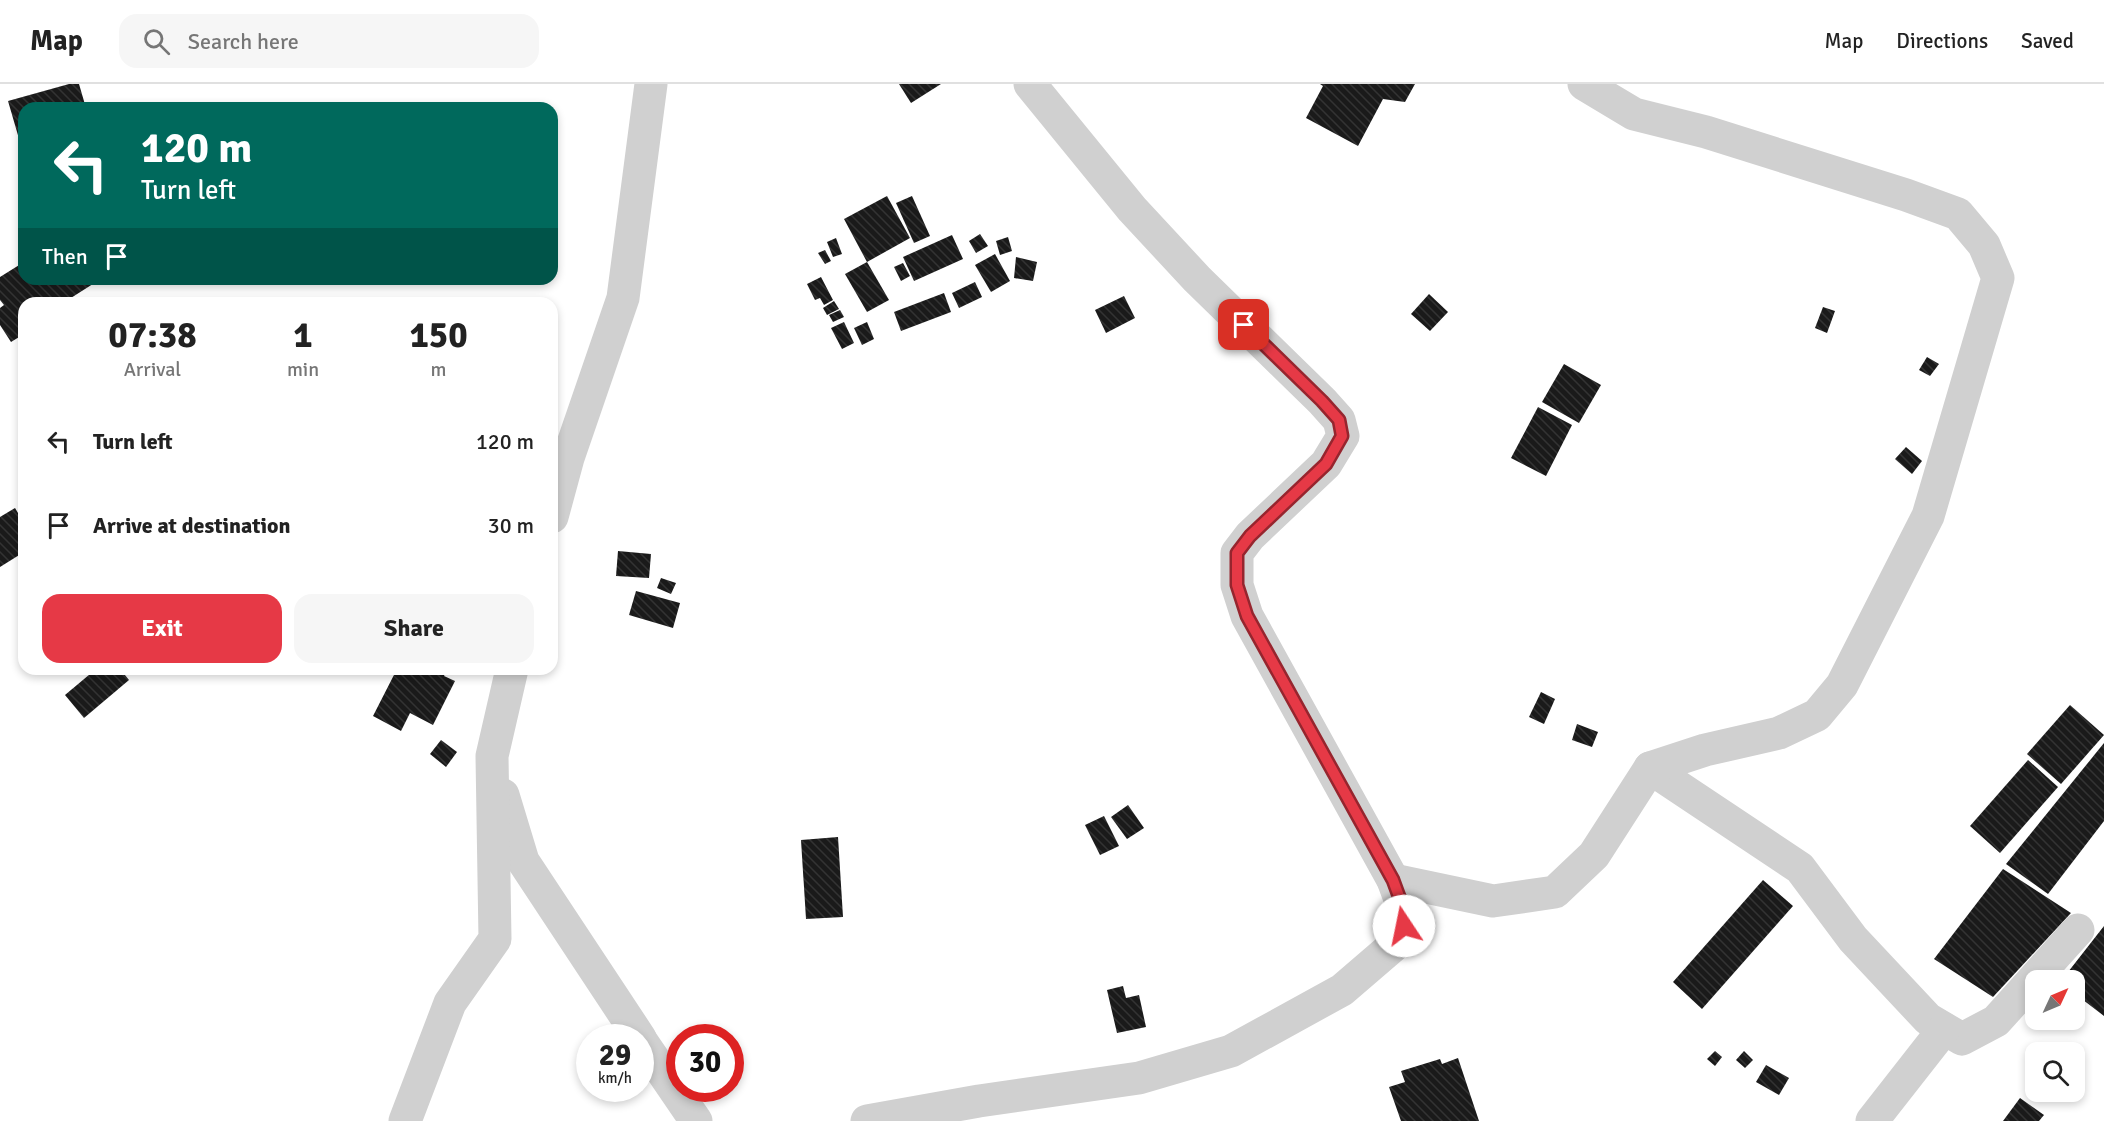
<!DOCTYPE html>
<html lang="en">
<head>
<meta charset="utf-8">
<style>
	body { margin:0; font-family:Signika,sans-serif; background:#f6f6f6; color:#222; height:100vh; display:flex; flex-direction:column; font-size:22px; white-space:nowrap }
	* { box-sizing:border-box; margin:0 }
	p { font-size:20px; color:#767676 }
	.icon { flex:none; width:33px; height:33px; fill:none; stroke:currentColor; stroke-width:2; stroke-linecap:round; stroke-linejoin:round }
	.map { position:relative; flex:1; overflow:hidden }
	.panel { position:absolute; left:18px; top:213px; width:540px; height:378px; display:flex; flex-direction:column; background:#fff; border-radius:18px; box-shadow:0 3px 9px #0003 }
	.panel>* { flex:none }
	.hud { position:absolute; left:18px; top:18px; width:540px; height:183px; border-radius:18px; box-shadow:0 3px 9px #0003; background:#00695c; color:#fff; overflow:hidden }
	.needle { width:39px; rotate:46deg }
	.tools { position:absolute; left:2025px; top:886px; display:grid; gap:12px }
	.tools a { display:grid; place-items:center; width:60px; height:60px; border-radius:12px; background:#fff; box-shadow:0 3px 9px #0003; font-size:30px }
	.speed { position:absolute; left:576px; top:940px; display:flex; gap:12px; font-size:30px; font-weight:700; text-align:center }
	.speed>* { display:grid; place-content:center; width:78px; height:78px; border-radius:50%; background:#fff; box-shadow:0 3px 9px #0003; line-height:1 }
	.speed small { font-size:15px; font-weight:400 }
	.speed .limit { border:9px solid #d22; background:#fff; color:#111 }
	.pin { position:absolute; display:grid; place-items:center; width:51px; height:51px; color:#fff; margin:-26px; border-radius:12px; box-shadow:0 3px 9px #0006 }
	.me { position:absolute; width:66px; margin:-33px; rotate:349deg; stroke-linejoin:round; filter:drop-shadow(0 0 4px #0008) }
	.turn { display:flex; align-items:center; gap:21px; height:126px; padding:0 24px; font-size:27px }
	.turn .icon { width:78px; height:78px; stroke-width:2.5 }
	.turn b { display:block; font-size:42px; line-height:51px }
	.then { display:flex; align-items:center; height:57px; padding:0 24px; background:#0003; gap:12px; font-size:22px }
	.eta { display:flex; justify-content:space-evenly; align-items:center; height:102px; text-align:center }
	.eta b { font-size:36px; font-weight:700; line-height:42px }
	.action { display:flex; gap:12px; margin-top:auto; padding:12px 24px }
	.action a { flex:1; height:69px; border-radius:18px; background:#e63946; color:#fff; font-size:24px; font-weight:700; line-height:69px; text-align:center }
	.action a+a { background:#f6f6f6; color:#222 }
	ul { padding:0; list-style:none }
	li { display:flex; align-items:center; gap:18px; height:84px; padding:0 24px }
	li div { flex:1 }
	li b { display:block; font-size:22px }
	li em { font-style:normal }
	header { display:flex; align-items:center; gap:36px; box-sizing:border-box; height:84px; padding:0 30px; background:#fff; border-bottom:2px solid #e0e0e0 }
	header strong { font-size:28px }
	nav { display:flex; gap:33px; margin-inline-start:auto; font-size:21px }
	.search { width:420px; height:54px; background:#f6f6f6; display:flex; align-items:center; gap:15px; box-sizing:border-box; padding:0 21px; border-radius:18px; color:#767676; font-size:22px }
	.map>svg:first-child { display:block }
	.building { fill:url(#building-back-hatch) }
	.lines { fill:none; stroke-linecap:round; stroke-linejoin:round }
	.minor { stroke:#d0d0d0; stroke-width:33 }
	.route-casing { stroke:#96252e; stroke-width:15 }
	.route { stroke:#e63946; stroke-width:10 }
</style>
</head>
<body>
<header>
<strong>Map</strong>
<div class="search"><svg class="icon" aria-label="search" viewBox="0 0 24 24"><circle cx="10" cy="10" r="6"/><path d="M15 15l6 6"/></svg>Search here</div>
<nav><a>Map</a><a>Directions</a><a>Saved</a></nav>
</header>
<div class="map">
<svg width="2104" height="1037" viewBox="0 0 2104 1037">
	<defs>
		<pattern id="building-back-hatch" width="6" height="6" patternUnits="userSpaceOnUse" patternTransform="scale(1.5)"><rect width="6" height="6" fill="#1a1a1a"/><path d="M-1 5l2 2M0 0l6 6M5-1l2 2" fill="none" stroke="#333"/></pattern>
	</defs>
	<rect width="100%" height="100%" fill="#fff"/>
	<!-- building -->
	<g class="building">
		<path d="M69,0H79L86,24H24L22,65L8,17Z"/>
		<path d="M899,0H941L911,19Z"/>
		<path d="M1320,0H1415L1405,18L1383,15L1358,62L1306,34L1323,2Z"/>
		<path d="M887,112L910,154L867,178L844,135Z"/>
		<path d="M912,112L930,152L914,159L896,119Z"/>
		<path d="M980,150L988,162L976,169L969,157Z"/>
		<path d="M952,151L963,175L914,197L903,173Z"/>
		<path d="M1008,153L1012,167L1000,171L996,157Z"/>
		<path d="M836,154L842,170L833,173L827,158Z"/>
		<path d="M825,166L831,177L825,180L818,169Z"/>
		<path d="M995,170L1010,197L991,208L975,181Z"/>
		<path d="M1016,173L1037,178L1033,197L1014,194Z"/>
		<path d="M24,178V195H94L96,198L63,219H24V250L11,258L0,241V224L4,221L0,216V193Z"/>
		<path d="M867,178L889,216L867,228L845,190Z"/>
		<path d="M903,179L910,192L901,197L894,183Z"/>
		<path d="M821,193L833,216L824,221L820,214L815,216L807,200Z"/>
		<path d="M975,198L982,213L959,224L952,209Z"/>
		<path d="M944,209L951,228L901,247L894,228Z"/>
		<path d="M1429,210L1448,228L1430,247L1411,230Z"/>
		<path d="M1124,212L1135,234L1106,249L1095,226Z"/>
		<path d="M834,217L839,225L827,231L823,224Z"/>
		<path d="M1823,223L1835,227L1827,249L1815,244Z"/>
		<path d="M840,226L844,233L833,238L829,231Z"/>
		<path d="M844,238L854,259L842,265L831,244Z"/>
		<path d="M867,238L874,255L862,261L854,244Z"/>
		<path d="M1927,273L1939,280L1930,292L1919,286Z"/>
		<path d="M1564,280L1601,301L1579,339L1542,318Z"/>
		<path d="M1538,323L1572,341L1546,392L1511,374Z"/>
		<path d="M1906,363L1922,377L1912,390L1895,375Z"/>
		<path d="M15,424L24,439V468L0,483V433Z"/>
		<path d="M618,467L651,470L649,494L616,492Z"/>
		<path d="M661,494L676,499L671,510L657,504Z"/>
		<path d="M636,507L680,519L673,544L629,531Z"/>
		<path d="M96,585H120L129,596L84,634L65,611Z"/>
		<path d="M397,585H441L446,588L444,592L455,597L433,641L410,629L401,647L373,632Z"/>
		<path d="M1541,608L1555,615L1544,640L1529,633Z"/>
		<path d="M2070,621L2104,651L2061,700L2027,670Z"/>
		<path d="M1577,640L1598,648L1592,663L1572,656Z"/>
		<path d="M441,656L457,668L446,683L430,670Z"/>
		<path d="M2104,659V737L2048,810L2006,780Z"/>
		<path d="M2028,676L2058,703L2000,769L1970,742Z"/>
		<path d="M1128,721L1144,744L1127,755L1111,733Z"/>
		<path d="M1104,732L1119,762L1100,771L1085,741Z"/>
		<path d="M838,753L843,833L806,835L801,756Z"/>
		<path d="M2003,785L2071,829L1993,913L1934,875Z"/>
		<path d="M1763,796L1793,822L1702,925L1673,898Z"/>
		<path d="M2104,842V932L2074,909V897H2061Z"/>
		<path d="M1123,902L1126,914L1139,911L1146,943L1117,949L1107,906Z"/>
		<path d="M1715,967L1722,973L1715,982L1707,975Z"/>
		<path d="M1744,967L1753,976L1745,984L1736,976Z"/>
		<path d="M1458,974L1479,1037H1401L1389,1003L1405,998L1401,987L1440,975L1442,980Z"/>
		<path d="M1766,981L1789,994L1779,1011L1756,998Z"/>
		<path d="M2020,1014L2044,1031L2039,1037H2003Z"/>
	</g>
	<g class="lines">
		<!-- minor -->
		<g class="minor">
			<path d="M552,433L568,374L623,214L651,0"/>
			<path d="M1650,684L1800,784L1853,855L1928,935L1962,955L1996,937L2078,846"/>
			<path d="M503,711L523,777L640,954"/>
			<path d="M1393,796L1493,817L1555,808L1594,771L1650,684L1705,666L1779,649L1817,631L1842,601L1928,432L1998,194L1984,161L1958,130L1906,111L1706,48L1634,30L1584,0"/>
			<path d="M640,955L696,1037"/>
			<path d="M405,1037L450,919L495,855L492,672L512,585"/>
			<path d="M867,1037L979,1017L1139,994L1231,967L1342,906L1392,863L1404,842V826L1393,796L1247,532L1237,501V469L1250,452L1326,380L1343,352L1339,336L1322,317L1197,195L1132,125L1030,0"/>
			<path d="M1872,1037L1944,945"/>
		</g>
	</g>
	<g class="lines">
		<!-- route casing -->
		<g class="route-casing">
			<path id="route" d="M1244,241L1322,317L1339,336L1342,352L1326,380L1250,452L1237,469V501L1247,532L1393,796L1404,826V842"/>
		</g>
		<!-- route -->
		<use href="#route" class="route"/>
	</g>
</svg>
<div class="tools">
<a><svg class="needle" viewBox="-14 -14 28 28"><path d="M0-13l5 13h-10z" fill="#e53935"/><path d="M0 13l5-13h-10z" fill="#767676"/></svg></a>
<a><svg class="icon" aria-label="search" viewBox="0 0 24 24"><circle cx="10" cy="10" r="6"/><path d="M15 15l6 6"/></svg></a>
</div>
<div class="speed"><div>29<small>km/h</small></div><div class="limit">30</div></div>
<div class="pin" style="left:1244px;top:241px;background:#d93025"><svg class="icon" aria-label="arrive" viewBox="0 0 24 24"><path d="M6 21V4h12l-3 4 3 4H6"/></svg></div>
<svg class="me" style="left:1404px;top:842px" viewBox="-20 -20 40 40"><circle r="19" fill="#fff"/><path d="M0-13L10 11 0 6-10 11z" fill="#e63946"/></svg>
<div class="hud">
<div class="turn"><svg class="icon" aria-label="left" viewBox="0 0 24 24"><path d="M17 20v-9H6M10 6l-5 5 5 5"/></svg><div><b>120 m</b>Turn left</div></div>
<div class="then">Then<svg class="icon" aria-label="arrive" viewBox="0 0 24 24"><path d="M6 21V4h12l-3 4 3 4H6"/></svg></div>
</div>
<section class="panel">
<div class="eta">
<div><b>07:38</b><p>Arrival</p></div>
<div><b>1</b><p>min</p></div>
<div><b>150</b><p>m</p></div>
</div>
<ul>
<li><svg class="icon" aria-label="left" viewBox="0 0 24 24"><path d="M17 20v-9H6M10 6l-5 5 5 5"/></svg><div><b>Turn left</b></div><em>120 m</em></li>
<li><svg class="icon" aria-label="arrive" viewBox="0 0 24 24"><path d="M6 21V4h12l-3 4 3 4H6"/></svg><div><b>Arrive at destination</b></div><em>30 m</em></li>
</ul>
<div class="action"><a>Exit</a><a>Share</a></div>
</section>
</div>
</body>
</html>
